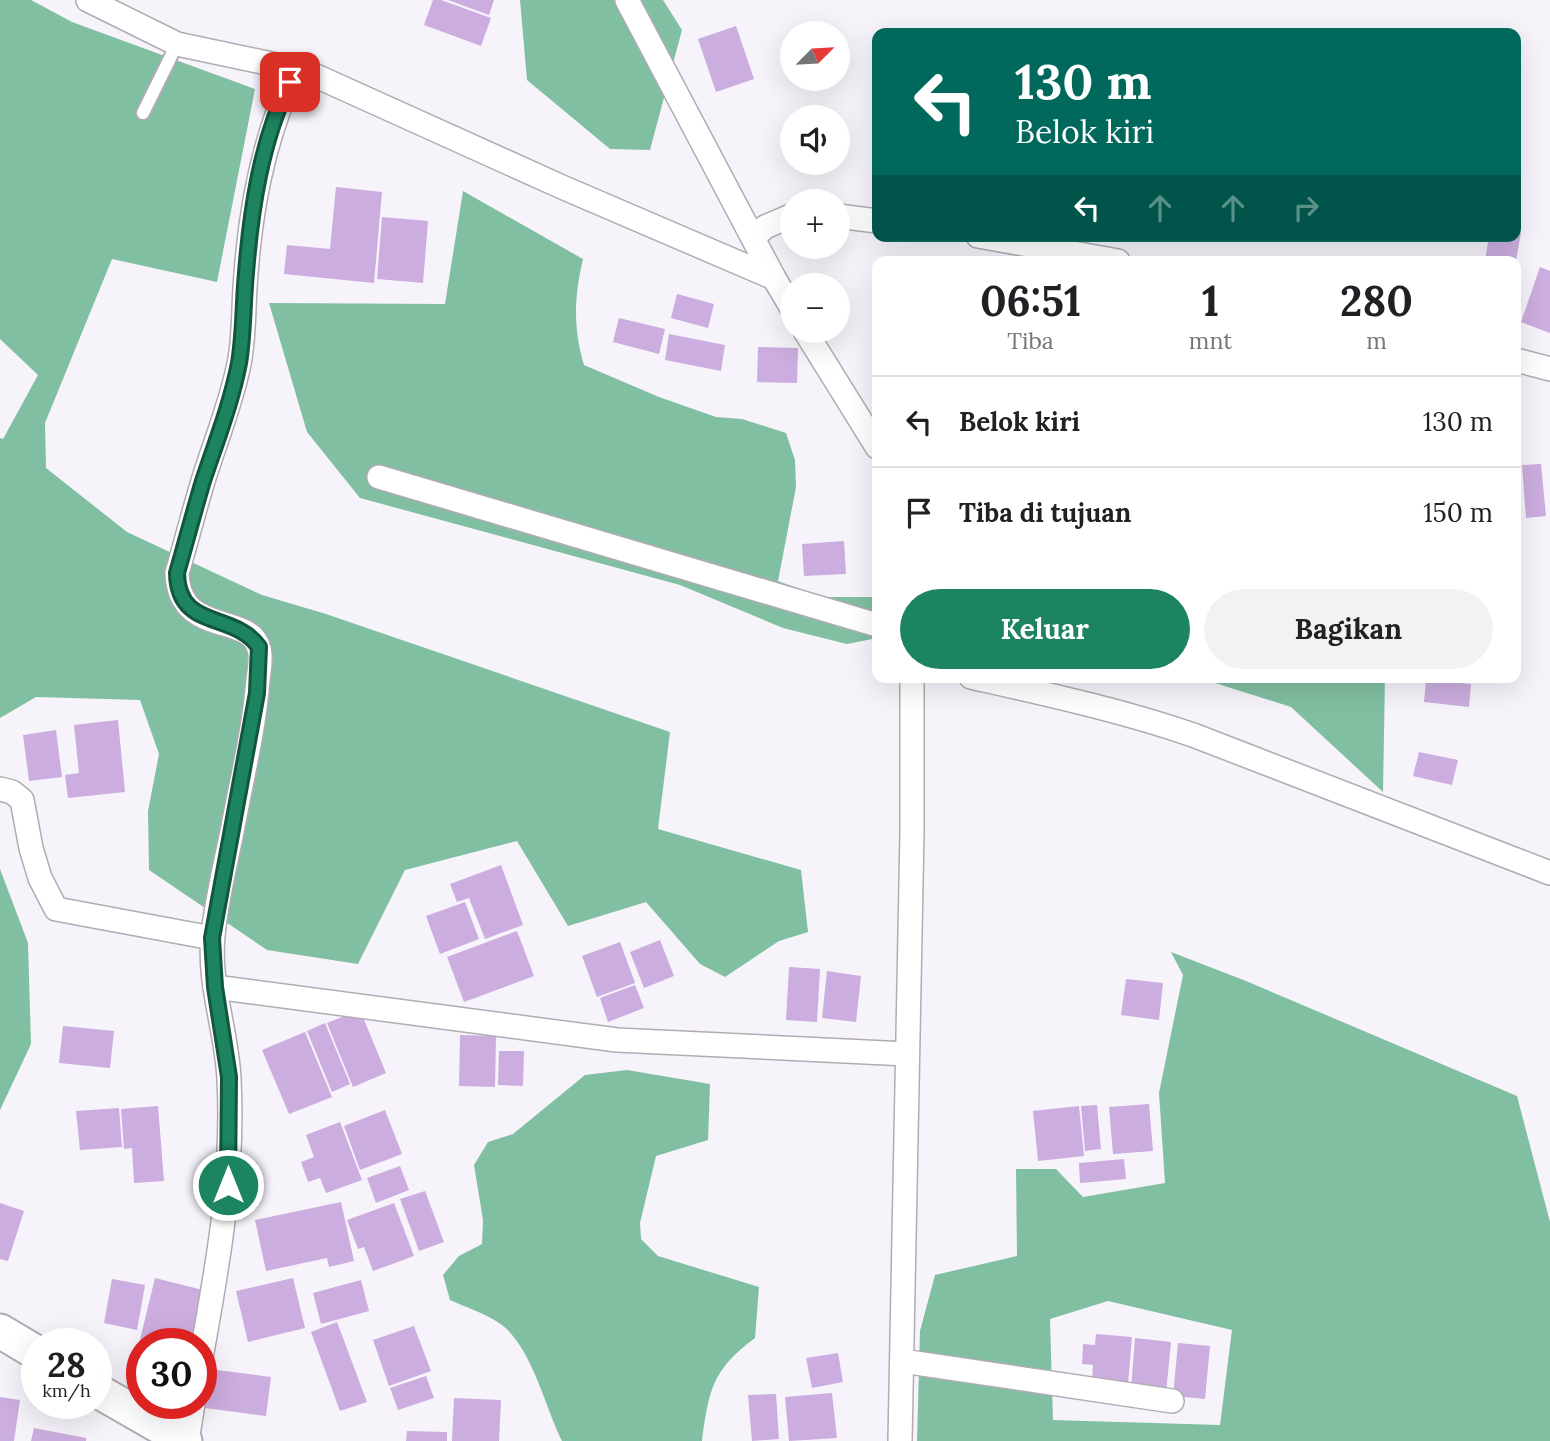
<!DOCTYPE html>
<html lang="id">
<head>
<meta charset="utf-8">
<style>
	body { margin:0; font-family:Lora,serif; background:#f2f2f2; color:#202124; height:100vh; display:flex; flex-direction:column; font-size:26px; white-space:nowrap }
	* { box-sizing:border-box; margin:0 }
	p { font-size:23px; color:#757577 }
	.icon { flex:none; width:38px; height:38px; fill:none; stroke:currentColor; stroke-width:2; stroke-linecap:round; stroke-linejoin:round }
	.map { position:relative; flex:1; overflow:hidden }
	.side { position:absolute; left:872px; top:256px; width:649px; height:427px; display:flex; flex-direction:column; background:#fff; border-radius:14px; box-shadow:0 7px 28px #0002 }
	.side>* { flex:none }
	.hud { position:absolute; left:872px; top:28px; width:649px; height:214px; border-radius:14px; box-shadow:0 7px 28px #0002; background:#00695c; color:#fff; overflow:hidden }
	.needle { width:46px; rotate:66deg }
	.buttons { position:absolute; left:780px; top:21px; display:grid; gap:14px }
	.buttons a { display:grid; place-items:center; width:70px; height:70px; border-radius:50%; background:#fff; box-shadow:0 7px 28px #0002; font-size:35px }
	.speed { position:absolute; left:21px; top:1328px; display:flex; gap:14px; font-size:35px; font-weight:700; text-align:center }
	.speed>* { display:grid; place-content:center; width:91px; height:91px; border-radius:50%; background:#fff; box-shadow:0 7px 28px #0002; line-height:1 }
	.speed small { font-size:18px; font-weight:400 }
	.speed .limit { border:10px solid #d22; background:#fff; color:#111 }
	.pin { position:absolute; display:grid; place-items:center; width:60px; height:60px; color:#fff; margin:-30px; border-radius:14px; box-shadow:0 4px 10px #0006 }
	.me { position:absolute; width:77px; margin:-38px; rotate:0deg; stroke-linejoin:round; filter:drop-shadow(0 0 5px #0008) }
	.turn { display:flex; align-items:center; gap:24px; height:147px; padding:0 28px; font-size:32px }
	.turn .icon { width:91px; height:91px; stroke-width:2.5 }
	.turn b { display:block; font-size:49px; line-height:60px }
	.lanes { display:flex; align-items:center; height:66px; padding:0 28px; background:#0003; justify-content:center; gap:35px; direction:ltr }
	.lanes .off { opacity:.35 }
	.eta { display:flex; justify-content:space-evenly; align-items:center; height:119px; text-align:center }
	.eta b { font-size:42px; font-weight:700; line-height:49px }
	.cta { display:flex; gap:14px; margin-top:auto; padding:14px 28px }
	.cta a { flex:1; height:80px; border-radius:42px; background:#1c845f; color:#fff; font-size:28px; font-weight:700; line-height:80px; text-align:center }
	.cta a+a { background:#f2f2f2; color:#202124 }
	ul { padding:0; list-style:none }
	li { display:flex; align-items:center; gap:21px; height:91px; padding:0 28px; border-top:2px solid #e0e0e0 }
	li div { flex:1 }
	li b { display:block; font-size:26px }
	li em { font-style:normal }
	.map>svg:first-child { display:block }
	.forest { fill:#81bfa2; fill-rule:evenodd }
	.building { fill:#cbaddf }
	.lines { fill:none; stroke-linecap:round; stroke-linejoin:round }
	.lane-casing { stroke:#b1acb4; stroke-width:16 }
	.street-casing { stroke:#b1acb4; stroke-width:26 }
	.secondary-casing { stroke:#b1acb4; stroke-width:37 }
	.lane { stroke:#fff; stroke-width:12 }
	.street { stroke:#fff; stroke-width:23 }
	.secondary { stroke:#fff; stroke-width:33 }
	.route-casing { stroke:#12563e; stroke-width:18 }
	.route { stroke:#1c845f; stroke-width:12 }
</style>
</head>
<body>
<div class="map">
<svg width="1550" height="1441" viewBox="0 0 1550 1441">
	<rect width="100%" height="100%" fill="#f7f3fb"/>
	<!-- forest -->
	<g class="forest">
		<path d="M0,0H31L72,22L255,89L217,282L112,259L45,423L46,468L127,532L262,595L326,614L670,732L658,829L801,870L808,932L779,941L725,977L700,964L646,902L568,926L517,841L405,870L358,964L267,950L149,870L148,811L159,754L140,700L36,697L0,718V438L3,439L38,375L0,339Z"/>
		<path d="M520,0H663L682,30L650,150L610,149L527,80Z"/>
		<path d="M463,191L583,259C574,297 573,328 584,365L659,397L716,417L742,419L786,433L795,460L796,487L778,581L822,597H877V638L847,644L783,628L680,585L360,498L307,432L269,303L445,304Z"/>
		<path d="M1196,677H1385L1383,792L1291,707Z"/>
		<path d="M0,869L28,943L31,1044L0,1110Z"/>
		<path d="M1171,952L1246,981L1517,1096L1550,1222V1441H917L920,1331L935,1275L1017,1256L1016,1169H1056L1083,1197L1165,1183L1159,1093L1183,975ZM1108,1301L1232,1330L1220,1425L1053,1420L1050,1319Z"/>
		<path d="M627,1070L710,1084L708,1140L656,1156L640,1223L641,1239L658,1256L759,1287L755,1338C712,1370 709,1390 702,1441H562C545,1407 531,1344 499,1323C485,1313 465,1307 450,1300L443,1275L459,1256L482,1244L483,1220L474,1165L488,1142L513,1134L585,1075Z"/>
	</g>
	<!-- building -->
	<g class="building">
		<path d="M433,0H441L491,18L481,46L424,25Z"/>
		<path d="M448,0H494L489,15Z"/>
		<path d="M736,26L754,79L716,92L698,39Z"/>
		<path d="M336,187L382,192L374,283L284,274L287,245L330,249Z"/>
		<path d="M382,217L428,221L423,283L377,279Z"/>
		<path d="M1516,232L1521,233L1516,261H1485L1489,236H1516Z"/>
		<path d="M1540,267L1550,271V333L1521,322Z"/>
		<path d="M677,294L714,304L708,328L671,318Z"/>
		<path d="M619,318L665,329L659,354L613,342Z"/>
		<path d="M669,334L725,345L721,371L665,360Z"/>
		<path d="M758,347L798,348L797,383L757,382Z"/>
		<path d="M1541,464L1546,516L1526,518L1522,465Z"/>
		<path d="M1516,489H1517L1519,508H1516Z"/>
		<path d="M844,541L846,574L804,576L802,544Z"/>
		<path d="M1426,680L1471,684L1469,707L1424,702Z"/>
		<path d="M118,720L125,792L68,798L65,775L79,773L74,725Z"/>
		<path d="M56,730L62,777L29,781L23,735Z"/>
		<path d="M1419,752L1458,760L1452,785L1413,776Z"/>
		<path d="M501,865L523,925L485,939L469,898L457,902L450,884Z"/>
		<path d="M465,902L479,939L440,954L426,916Z"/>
		<path d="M517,931L534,976L464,1002L447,957Z"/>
		<path d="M660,940L674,976L644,988L630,952Z"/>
		<path d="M620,942L635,983L597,997L582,956Z"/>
		<path d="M789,967L820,969L817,1022L786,1020Z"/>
		<path d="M827,971L861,976L856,1022L822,1018Z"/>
		<path d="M1126,979L1163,983L1159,1020L1121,1015Z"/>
		<path d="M635,985L644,1008L608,1022L600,998Z"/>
		<path d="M360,1010L386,1073L353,1087L327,1023Z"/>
		<path d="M325,1023L350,1084L332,1092L307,1031Z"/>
		<path d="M63,1026L114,1031L110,1068L59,1063Z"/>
		<path d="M305,1032L332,1097L289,1114L262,1050Z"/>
		<path d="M460,1035L496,1036L495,1087L459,1086Z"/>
		<path d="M499,1051H524L523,1086L498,1085Z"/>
		<path d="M1149,1104L1153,1151L1113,1154L1109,1107Z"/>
		<path d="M1097,1105L1101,1149L1085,1151L1081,1106Z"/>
		<path d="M158,1106L164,1181L134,1183L132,1148L124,1149L121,1109Z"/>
		<path d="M1079,1106L1084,1156L1038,1161L1033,1111Z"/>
		<path d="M119,1108L122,1147L80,1150L76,1111Z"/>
		<path d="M385,1110L402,1154L360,1170L344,1126Z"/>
		<path d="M340,1122L362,1180L326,1193L320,1178L308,1182L301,1162L314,1157L306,1135Z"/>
		<path d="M1124,1159L1126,1179L1080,1183L1079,1163Z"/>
		<path d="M400,1166L409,1190L376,1203L367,1178Z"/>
		<path d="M425,1191L444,1242L419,1251L400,1199Z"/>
		<path d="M341,1202L354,1261L329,1267L327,1258L266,1271L255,1220Z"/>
		<path d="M0,1203L24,1211L8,1261L0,1259Z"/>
		<path d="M394,1203L414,1256L373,1271L364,1247L358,1249L347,1220Z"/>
		<path d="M155,1278L207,1291L194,1344H142V1362L135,1360Z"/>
		<path d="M293,1278L305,1328L248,1342L236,1291Z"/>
		<path d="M112,1279L145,1285L137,1330L104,1323Z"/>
		<path d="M361,1280L369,1311L321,1324L313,1293Z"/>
		<path d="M337,1322L367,1402L340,1411L311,1332Z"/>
		<path d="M414,1326L431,1371L389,1386L373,1340Z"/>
		<path d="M1096,1334L1132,1337L1128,1384L1092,1380L1093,1365L1082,1364L1083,1344L1095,1345Z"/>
		<path d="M1135,1338L1171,1342L1166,1393L1131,1389Z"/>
		<path d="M1178,1343L1210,1346L1205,1399L1173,1396Z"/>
		<path d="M838,1353L843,1382L812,1388L806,1358Z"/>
		<path d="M210,1369L271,1377L266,1416L205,1408Z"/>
		<path d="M426,1376L434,1398L398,1410L390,1388Z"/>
		<path d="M832,1393L837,1438L789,1441L785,1397Z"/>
		<path d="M776,1394L779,1439L752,1441L748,1395Z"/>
		<path d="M0,1397L20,1400L14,1441H0Z"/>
		<path d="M454,1398L501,1400L499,1441H452Z"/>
		<path d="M34,1428L86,1438V1441H31Z"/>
		<path d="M407,1431L447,1432V1441H406Z"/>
	</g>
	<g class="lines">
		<!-- lane casing -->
		<g class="lane-casing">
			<path id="lane" d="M143,113L177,44"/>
		</g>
		<!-- street casing -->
		<g class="street-casing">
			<g id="street">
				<path d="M88,0L177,44L305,71L562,187L774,278"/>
				<path d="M627,0L774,278L793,310"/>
				<path d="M838,216L877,221"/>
				<path d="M978,236L1118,261"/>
				<path d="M753,238L765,227L793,215"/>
				<path d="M805,331L877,447"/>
				<path d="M1516,360L1550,369"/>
				<path d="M379,477L877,625"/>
				<path d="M971,677C1046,694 1120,710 1193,735L1550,873"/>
				<path d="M0,789L12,792L22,800L31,848L40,878L56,909L212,938"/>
				<path d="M215,987L617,1040L907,1054"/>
				<path d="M201,1358C218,1264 234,1175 229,1079C227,1032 208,984 213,936C216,902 225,866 232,832C241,782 254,731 258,680C259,671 262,658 259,649C251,612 179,638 177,573C186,542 194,511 203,481C215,442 231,404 239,364C245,334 243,304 246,274C251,203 265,133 296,69"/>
				<path d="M902,1361L1172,1401"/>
				<path d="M187,1441L193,1404"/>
				<path d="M900,1441L912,832V677"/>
			</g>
		</g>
		<!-- secondary casing -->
		<g class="secondary-casing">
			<g id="secondary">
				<path d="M0,1331L37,1353"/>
				<path d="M96,1390L185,1441"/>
			</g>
		</g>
		<!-- lane -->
		<use href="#lane" class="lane"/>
		<!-- street -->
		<use href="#street" class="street"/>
		<!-- secondary -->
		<use href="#secondary" class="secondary"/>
	</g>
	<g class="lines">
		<!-- route casing -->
		<g class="route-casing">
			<path id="route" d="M228,1185L229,1077L215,987L212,938L257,693L259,647C234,611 178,631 177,573C186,542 194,511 203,481C216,442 231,404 239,363C244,333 243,304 246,273C251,209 261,141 290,82"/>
		</g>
		<!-- route -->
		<use href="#route" class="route"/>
	</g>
</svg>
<div class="buttons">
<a><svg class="needle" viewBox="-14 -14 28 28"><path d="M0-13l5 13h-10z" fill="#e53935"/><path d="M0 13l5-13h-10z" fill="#757577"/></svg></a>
<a><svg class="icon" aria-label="sound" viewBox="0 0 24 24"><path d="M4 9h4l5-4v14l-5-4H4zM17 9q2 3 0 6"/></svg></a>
<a>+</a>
<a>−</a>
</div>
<div class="speed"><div>28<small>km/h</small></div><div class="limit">30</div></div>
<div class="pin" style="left:290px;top:82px;background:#d93025"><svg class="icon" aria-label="arrive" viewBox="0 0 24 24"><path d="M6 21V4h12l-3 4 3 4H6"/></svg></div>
<svg class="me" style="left:228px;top:1185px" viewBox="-20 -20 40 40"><circle r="17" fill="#1c845f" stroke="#fff" stroke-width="3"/><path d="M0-11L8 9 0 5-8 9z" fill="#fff"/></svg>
<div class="hud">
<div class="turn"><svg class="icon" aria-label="left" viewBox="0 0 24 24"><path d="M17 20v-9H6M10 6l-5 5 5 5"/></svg><div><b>130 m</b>Belok kiri</div></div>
<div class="lanes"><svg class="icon" aria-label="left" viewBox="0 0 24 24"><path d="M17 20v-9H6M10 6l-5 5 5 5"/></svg><svg class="icon off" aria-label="ahead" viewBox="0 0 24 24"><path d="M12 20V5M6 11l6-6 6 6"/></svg><svg class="icon off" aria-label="ahead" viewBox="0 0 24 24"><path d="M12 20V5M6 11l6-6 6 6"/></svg><svg class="icon off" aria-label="right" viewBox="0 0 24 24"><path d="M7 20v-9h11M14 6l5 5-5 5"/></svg></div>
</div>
<section class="side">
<div class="eta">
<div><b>06:51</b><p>Tiba</p></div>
<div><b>1</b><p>mnt</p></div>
<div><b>280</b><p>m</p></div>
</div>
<ul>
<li><svg class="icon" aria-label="left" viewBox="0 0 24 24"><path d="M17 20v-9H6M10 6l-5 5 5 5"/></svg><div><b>Belok kiri</b></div><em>130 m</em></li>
<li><svg class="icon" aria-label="arrive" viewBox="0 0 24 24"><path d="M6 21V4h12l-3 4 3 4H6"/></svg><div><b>Tiba di tujuan</b></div><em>150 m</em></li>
</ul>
<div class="cta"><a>Keluar</a><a>Bagikan</a></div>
</section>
</div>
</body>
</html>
